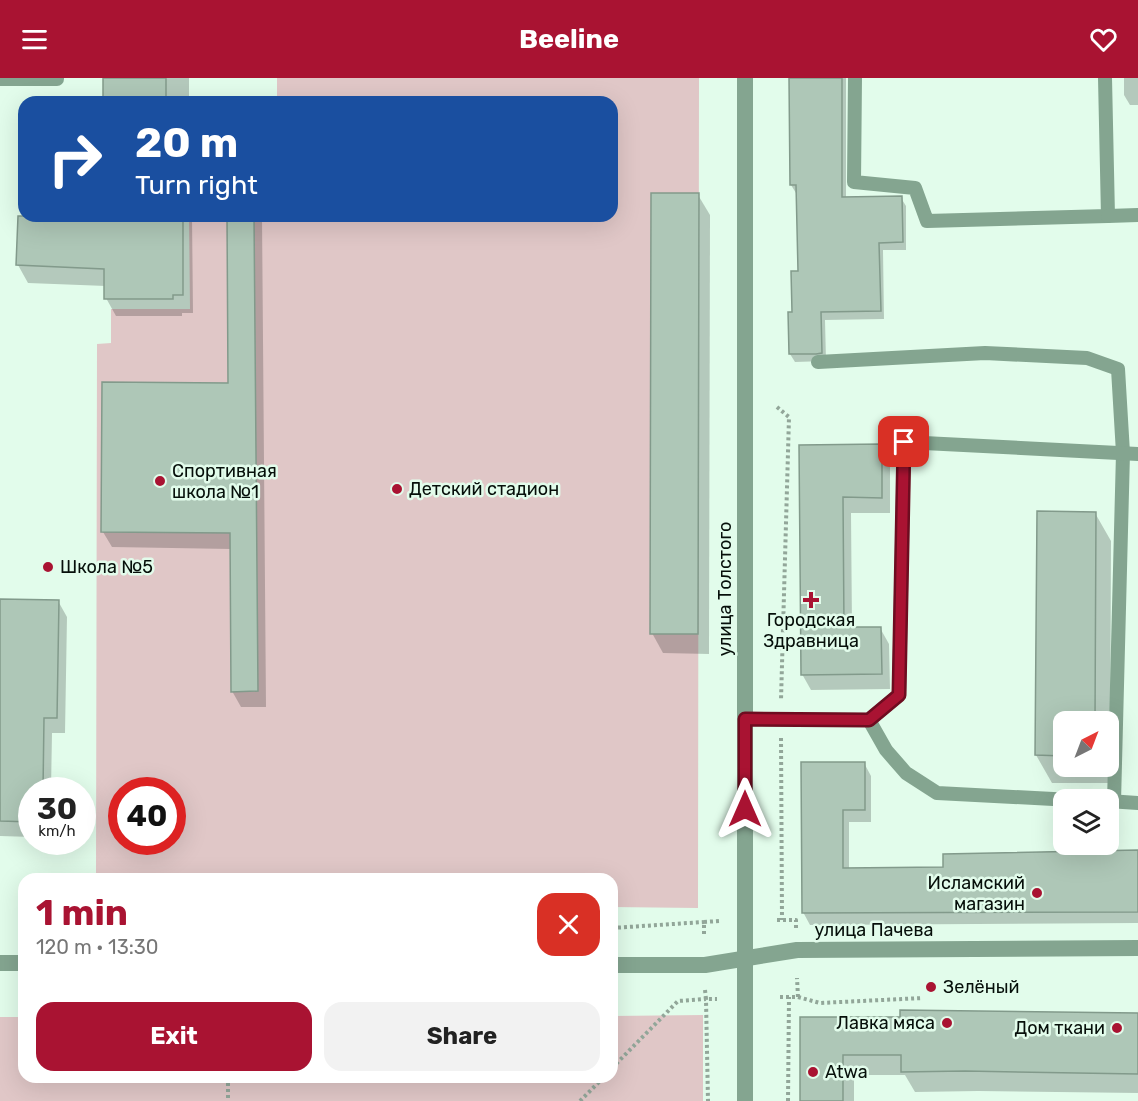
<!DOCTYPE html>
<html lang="en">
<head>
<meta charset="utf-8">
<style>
	body { margin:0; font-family:Rubik,sans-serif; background:#f2f2f2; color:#222; height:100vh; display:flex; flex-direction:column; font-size:22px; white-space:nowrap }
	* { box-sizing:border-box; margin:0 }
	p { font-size:20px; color:#767676 }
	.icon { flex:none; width:33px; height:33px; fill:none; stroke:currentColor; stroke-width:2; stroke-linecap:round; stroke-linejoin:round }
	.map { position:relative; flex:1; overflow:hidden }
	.side { position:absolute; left:18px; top:795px; width:600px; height:210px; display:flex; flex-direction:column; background:#fff; border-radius:18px; box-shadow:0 6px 24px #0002 }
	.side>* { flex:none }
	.top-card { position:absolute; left:18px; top:18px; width:600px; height:126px; border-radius:18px; box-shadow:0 6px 24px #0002; background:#1a4fa0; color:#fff; overflow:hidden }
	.needle { width:39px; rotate:42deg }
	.fabs { position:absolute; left:1053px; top:633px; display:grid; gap:12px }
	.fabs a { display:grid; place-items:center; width:66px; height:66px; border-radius:12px; background:#fff; box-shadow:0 6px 24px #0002; font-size:30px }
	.speed { position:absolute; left:18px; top:699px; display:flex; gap:12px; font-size:30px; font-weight:700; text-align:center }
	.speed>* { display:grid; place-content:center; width:78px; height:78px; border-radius:50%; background:#fff; box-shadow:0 6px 24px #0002; line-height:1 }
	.speed small { font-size:15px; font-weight:400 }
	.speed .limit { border:9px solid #d22; background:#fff; color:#111 }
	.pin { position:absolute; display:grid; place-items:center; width:51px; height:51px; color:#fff; margin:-26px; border-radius:12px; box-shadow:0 3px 9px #0006 }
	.me { position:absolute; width:66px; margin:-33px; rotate:0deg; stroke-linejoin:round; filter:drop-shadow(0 0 4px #0008) }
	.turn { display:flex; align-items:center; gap:21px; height:126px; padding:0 18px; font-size:27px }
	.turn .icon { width:78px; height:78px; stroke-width:2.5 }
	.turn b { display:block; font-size:42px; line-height:51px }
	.round { display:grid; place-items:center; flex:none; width:63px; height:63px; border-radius:18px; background:#f2f2f2 }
	.overview { display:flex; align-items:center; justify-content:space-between; height:102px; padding:0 18px }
	h1 { font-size:36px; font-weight:700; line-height:45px; color:#a91332 }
	.cta { display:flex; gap:12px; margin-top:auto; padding:12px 18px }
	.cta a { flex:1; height:69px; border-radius:18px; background:#a91332; color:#fff; font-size:24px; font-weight:700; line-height:69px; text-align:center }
	.cta a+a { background:#f2f2f2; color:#222 }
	header { display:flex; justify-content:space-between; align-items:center; height:78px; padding:0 18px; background:#a91332; color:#fff; font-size:27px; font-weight:700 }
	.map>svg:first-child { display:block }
	.green { fill:#e0c7c7; fill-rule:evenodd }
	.shadow { fill:#0003; fill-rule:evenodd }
	.building { fill:#aec7b7; stroke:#829a8b; stroke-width:1.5 }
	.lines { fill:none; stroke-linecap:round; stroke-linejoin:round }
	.path { stroke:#92a699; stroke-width:4; stroke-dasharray:3 3; stroke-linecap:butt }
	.service { stroke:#84a590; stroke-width:14 }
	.minor { stroke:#84a590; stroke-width:16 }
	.tertiary { stroke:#84a590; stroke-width:16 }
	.route-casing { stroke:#6e0c20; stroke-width:15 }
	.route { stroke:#a91332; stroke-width:10 }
	.poi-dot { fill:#a91332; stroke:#e2fceb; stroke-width:2 }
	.labels { text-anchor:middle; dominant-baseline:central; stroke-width:5; stroke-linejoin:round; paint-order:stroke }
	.poi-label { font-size:18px; fill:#060f0a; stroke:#e2fceb; text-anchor:start }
	.street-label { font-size:18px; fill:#060f0a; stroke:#e2fceb }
</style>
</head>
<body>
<header><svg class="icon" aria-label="menu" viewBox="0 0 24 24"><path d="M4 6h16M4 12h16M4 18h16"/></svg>Beeline<svg class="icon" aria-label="heart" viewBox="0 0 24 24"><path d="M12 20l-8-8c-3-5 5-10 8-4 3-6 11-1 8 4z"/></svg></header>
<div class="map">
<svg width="1138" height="1023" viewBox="0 0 1138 1023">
	<rect width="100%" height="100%" fill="#e2fceb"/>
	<!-- green -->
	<g class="green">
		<path d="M277,0H699L698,830L612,829V801H96L97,266L111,265V231H190L189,138H612V24H277ZM122,712H172V764H122Z"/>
		<path d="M703,937V1023H0V939H24V999H612V938Z"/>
	</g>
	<!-- shadow -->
	<g class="shadow">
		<rect x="105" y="0" width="84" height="24"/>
		<path d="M791,0H846V121L901,120L906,128V172H883L884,241L825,242L826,283L795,284L790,276L800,195L798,115H796L791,107Z"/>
		<path d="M1124,0H1138V27H1130L1124,17Z"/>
		<path d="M22,53H24V137L19,129Z"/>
		<path d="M698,117L710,137L709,576L663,575L652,555Z"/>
		<path d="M24,138H192L193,235H182V238H116L106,220V208L28,205L18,187Z"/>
		<path d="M228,138H262L266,629H241L232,613L231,471L112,469L103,454L230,306Z"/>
		<path d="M801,368H881L890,383V435H851L852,550H880L889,566L890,611L811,612L802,596Z"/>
		<path d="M1038,435H1095L1111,463L1110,705H1052L1036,677ZM1064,644H1108V688H1064Z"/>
		<path d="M58,523L67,539L65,655H52L51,712H32V759L0,758V669Z"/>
		<path d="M803,685H864L871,698V744H849V791H945L1138,772V845L810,847L803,834Z"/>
		<path d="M1138,936V1015L978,1013L915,1014L905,997H854V1023H801V940Z"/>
	</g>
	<!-- building -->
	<g class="building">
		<rect x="103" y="0" width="63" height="24"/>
		<path d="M789,0H842V119L902,118L903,164L879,165L881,233L821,234L822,275L816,276H789L788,234H792L791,193H798L796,107H790Z"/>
		<path d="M651,115H699L698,556H650Z"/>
		<path d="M18,138H183V217H173V221H104V191L16,187Z"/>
		<path d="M227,138H254L258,613L231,614L230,455L101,454L102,304L228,305Z"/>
		<path d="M882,366V420L843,419L844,549H881L882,596L801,597L799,367Z"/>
		<path d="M1037,433L1096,434L1095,644H1064V678L1035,677Z"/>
		<path d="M0,521L59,522L57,640H44L43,712H32V744L0,743Z"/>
		<path d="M801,684H865V732H843V790L943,789V776L1138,772V834L802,835Z"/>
		<path d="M900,932L1138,935V996L965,993L901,994V977H843V1023H800V939H900Z"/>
	</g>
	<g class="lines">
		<!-- path -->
		<g class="path">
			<path d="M777,329L789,339L781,622"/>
			<path d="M781,660L782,842"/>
			<path d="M777,842H796V850"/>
			<path d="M612,850L704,844"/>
			<path d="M704,856V844L719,843"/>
			<path d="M705,912L706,921H717"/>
			<path d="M780,919H798L797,900"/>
			<path d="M798,919L820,925L923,920"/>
			<path d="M612,990L678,923L706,921L708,1023"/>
			<path d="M228,999V1023"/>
			<path d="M580,1023L604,999"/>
			<path d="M788,1023L789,919"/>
		</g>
		<!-- service -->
		<g class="service">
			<path d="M855,0L854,104L915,110L927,143L1108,138L1105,0"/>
			<path d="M0,1H57"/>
			<path d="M1108,138L1138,137"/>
			<path d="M818,284L985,275L1087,280L1118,291L1123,375L1114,724"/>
			<path d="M745,641L869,642L899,617L904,364L1138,376"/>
			<path d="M869,642L886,672L906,695L937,715L1072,722"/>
			<path d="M1108,723L1138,725"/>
		</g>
		<!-- minor -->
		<g class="minor">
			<path d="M0,885H24"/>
			<path d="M612,887H705L797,872L1138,870"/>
		</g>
		<!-- tertiary -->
		<path class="tertiary" d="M745,0V1023"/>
	</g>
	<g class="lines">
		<!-- route casing -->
		<g class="route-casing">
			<path id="route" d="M745,731V641L869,642L899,617L904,364"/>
		</g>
		<!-- route -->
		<use href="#route" class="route"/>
	</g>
	<!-- markers -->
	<g class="poi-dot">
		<circle cx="160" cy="403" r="6"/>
		<circle cx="397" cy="411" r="6"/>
		<circle cx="48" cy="489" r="6"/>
		<path d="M808 513h6v6h6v6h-6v6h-6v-6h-6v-6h6z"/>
		<circle cx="1037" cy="815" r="6"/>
		<circle cx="931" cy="909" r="6"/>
		<circle cx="947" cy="945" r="6"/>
		<circle cx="1117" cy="950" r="6"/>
		<circle cx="813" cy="994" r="6"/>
	</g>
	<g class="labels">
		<!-- poi labels -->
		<g class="poi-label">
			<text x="172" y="393">Спортивная<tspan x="172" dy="21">школа №1</tspan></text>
			<text x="409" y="411">Детский стадион</text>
			<text x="60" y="489">Школа №5</text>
			<text x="811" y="542" text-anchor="middle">Городская<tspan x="811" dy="21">Здравница</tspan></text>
			<text x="1025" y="805" text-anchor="end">Исламский<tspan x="1025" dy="21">магазин</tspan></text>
			<text x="943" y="909">Зелёный</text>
			<text x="935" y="945" text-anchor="end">Лавка мяса</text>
			<text x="1105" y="950" text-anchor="end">Дом ткани</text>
			<text x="825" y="994">Atwa</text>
		</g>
		<!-- street labels -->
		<g class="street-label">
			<text transform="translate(725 511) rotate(-90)">улица Толстого</text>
			<text x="874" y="852">улица Пачева</text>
		</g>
	</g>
</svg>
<div class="fabs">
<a><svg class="needle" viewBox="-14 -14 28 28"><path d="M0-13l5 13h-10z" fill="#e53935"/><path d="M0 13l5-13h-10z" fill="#767676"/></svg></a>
<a><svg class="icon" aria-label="layers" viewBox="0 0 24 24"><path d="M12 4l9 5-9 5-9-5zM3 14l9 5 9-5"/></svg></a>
</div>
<div class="speed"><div>30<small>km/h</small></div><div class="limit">40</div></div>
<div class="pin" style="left:904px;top:364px;background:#d93025"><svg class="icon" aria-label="arrive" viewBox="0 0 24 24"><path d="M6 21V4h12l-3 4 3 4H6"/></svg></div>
<svg class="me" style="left:745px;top:731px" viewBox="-20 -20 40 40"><path d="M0-17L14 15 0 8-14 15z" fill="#a91332" stroke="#fff" stroke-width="4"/></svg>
<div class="top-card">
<div class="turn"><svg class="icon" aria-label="right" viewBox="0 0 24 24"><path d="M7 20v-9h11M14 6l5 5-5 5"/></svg><div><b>20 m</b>Turn right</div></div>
</div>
<section class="side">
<div class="overview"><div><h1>1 min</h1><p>120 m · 13:30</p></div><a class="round" style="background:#d93025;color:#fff"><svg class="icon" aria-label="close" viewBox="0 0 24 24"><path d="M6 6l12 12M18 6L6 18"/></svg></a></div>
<div class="cta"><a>Exit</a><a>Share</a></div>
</section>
</div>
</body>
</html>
